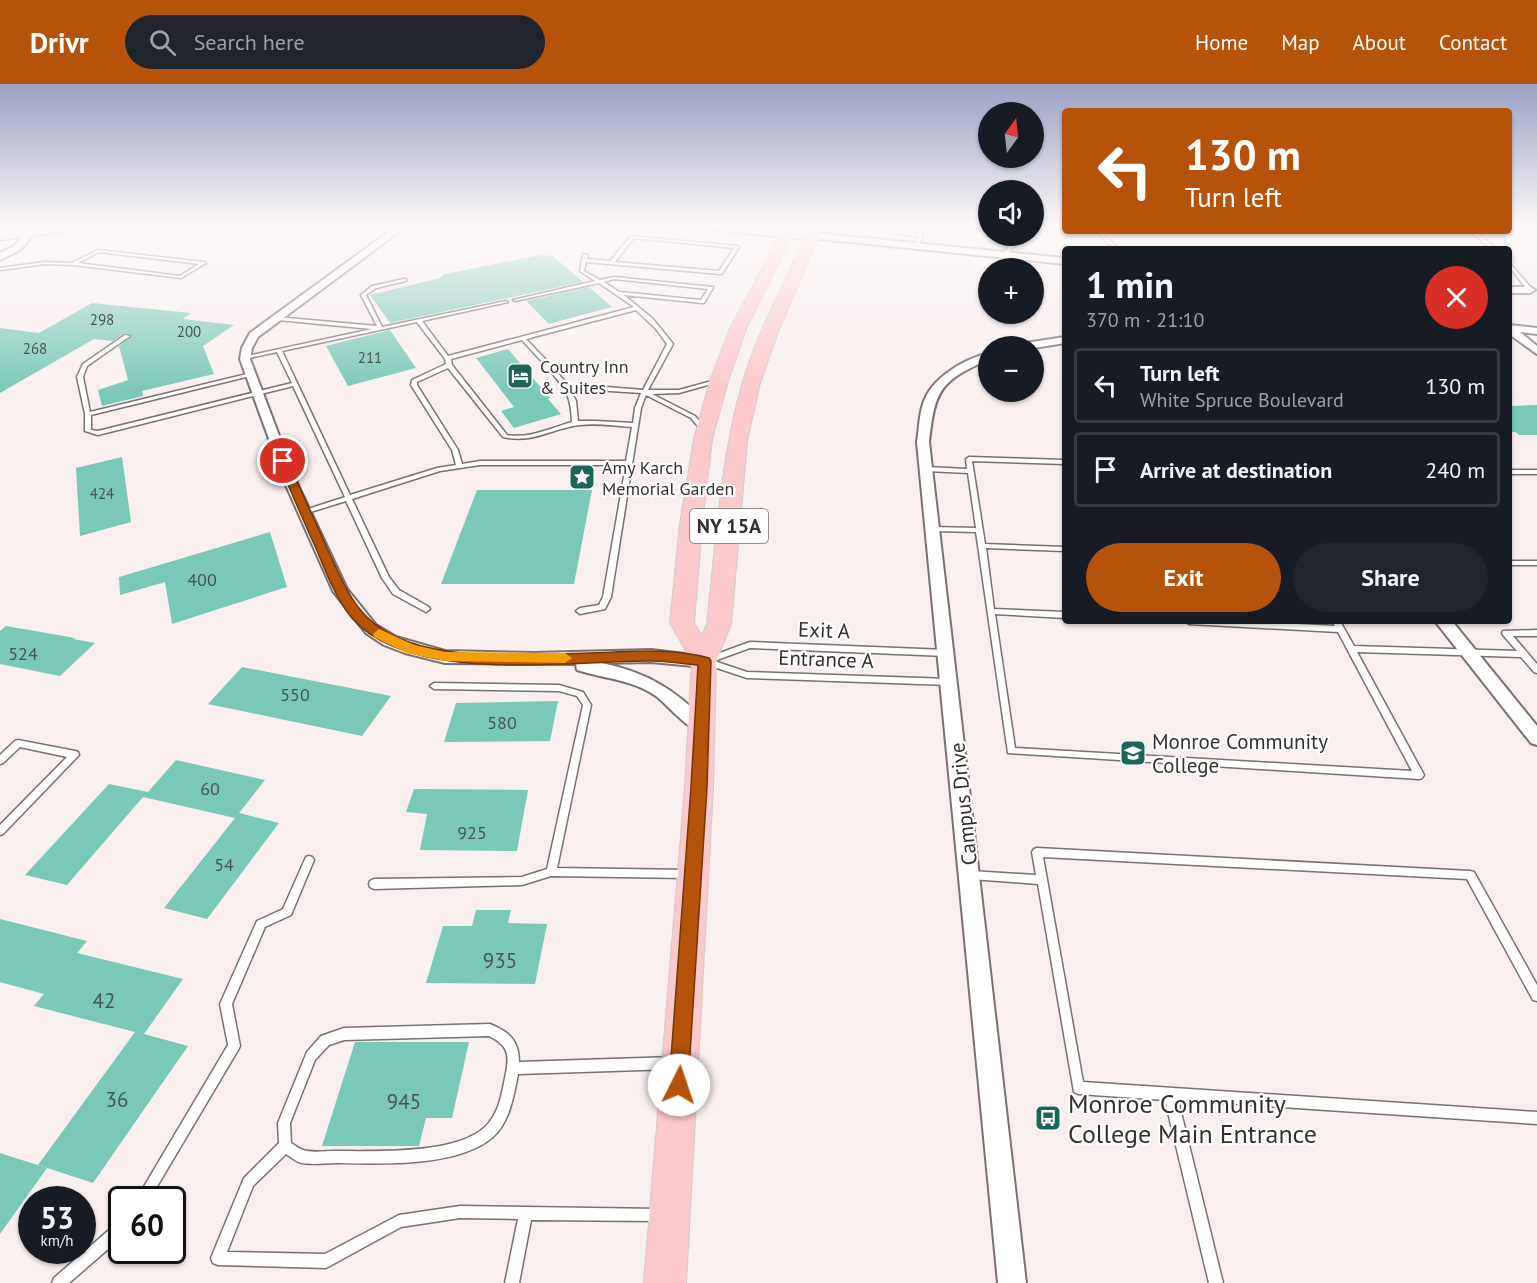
<!DOCTYPE html>
<html lang="en">
<head>
<meta charset="utf-8">
<style>
	body { margin:0; font-family:"PT Sans",sans-serif; background:#20242c; color:#f1f3f6; height:100vh; display:flex; flex-direction:column; font-size:22px; white-space:nowrap }
	* { box-sizing:border-box; margin:0 }
	p { font-size:20px; color:#9ea1a6 }
	.icon { flex:none; width:33px; height:33px; fill:none; stroke:currentColor; stroke-width:2; stroke-linecap:round; stroke-linejoin:round }
	.map { position:relative; flex:1; overflow:hidden }
	.drawer { position:absolute; left:1062px; top:162px; width:450px; height:378px; display:flex; flex-direction:column; background:#171b24; border-radius:6px; box-shadow:0 2px 4px #0004 }
	.drawer>* { flex:none }
	.top-card { position:absolute; left:1062px; top:24px; width:450px; height:126px; border-radius:6px; box-shadow:0 2px 4px #0004; background:#b45309; color:#fff; overflow:hidden }
	.needle { width:39px; rotate:15deg }
	.tools { position:absolute; left:978px; top:18px; display:grid; gap:12px }
	.tools a { display:grid; place-items:center; width:66px; height:66px; border-radius:50%; background:#171b24; box-shadow:0 2px 4px #0004; font-size:30px }
	.speed { position:absolute; left:18px; top:1102px; display:flex; gap:12px; font-size:30px; font-weight:700; text-align:center }
	.speed>* { display:grid; place-content:center; width:78px; height:78px; border-radius:50%; background:#171b24; box-shadow:0 2px 4px #0004; line-height:1 }
	.speed small { font-size:15px; font-weight:400 }
	.speed .limit { border:3px solid #111; border-radius:9px; background:#fff; color:#111 }
	.pin { position:absolute; display:grid; place-items:center; width:51px; height:51px; color:#fff; margin:-26px; border:3px solid #fff; border-radius:50%; box-shadow:0 2px 6px #0007 }
	.me { position:absolute; width:66px; margin:-33px; rotate:4deg; stroke-linejoin:round; filter:drop-shadow(0 0 4px #0008) }
	.turn { display:flex; align-items:center; gap:21px; height:126px; padding:0 24px; font-size:27px }
	.turn .icon { width:78px; height:78px; stroke-width:2.5 }
	.turn b { display:block; font-size:42px; line-height:51px }
	.round { display:grid; place-items:center; flex:none; width:63px; height:63px; border-radius:32px; background:#20242c }
	.summary { display:flex; align-items:center; justify-content:space-between; height:102px; padding:0 24px }
	h1 { font-size:36px; font-weight:700; line-height:45px }
	.cta { display:flex; gap:12px; margin-top:auto; padding:12px 24px }
	.cta a { flex:1; height:69px; border-radius:36px; background:#b45309; color:#fff; font-size:24px; font-weight:700; line-height:69px; text-align:center }
	.cta a+a { background:#20242c; color:#f1f3f6 }
	ul { padding:0; list-style:none }
	li { display:flex; align-items:center; gap:18px; height:75px; margin:0 12px 9px; padding:0 12px; border:3px solid #363941; border-radius:6px }
	li div { flex:1 }
	li b { display:block; font-size:22px }
	li em { font-style:normal }
	header { display:flex; align-items:center; gap:36px; box-sizing:border-box; height:84px; padding:0 30px; background:#b45309; color:#fff }
	header strong { font-size:28px }
	nav { display:flex; gap:33px; margin-inline-start:auto; font-size:21px }
	.search { width:420px; height:54px; background:#20242c; display:flex; align-items:center; gap:15px; box-sizing:border-box; padding:0 21px; border-radius:33px; color:#9ea1a6; font-size:22px }
	.map>svg:first-child { display:block }
	.building { fill:#7ac8b8 }
	.lines { fill:none; stroke-linecap:round; stroke-linejoin:round }
	.lane-casing { stroke:#797070; stroke-width:3 }
	.street-casing { stroke:#797070; stroke-width:4 }
	.secondary-casing { stroke:#797070; stroke-width:3 }
	.primary-casing { stroke:#cecdcd; stroke-width:2 }
	.lane { fill:#fff; fill-rule:evenodd }
	.street { fill:#fff; fill-rule:evenodd }
	.secondary { fill:#fee5e6; fill-rule:evenodd }
	.primary { fill:#fccacd; fill-rule:evenodd }
	.route { fill:#b45309; stroke:#753606; stroke-width:1.5 }
	.slow { fill:#f59e0b }
	.labels { text-anchor:middle; dominant-baseline:central; stroke-width:4.5; stroke-linejoin:round; paint-order:stroke }
	.far-number-label { font-size:15px; fill:#465652 }
	.far-poi-label { font-size:18px; fill:#343030; stroke:#fff; text-anchor:start }
	.number-label { font-size:18px; fill:#465652 }
	.shield { fill:#fff; stroke:#716e6e; stroke-width:1.5 }
	.shield-label { font-size:20px; font-weight:bold; fill:#343030 }
	.street-label { font-size:21px; fill:#343030; stroke:#fff }
	.poi-label { font-size:21px; fill:#343030; stroke:#fff; text-anchor:start }
	.near-number-label { font-size:21px; fill:#465652 }
	.near-poi-label { font-size:26px; fill:#343030; stroke:#fff; text-anchor:start }
</style>
</head>
<body>
<header>
<strong>Drivr</strong>
<div class="search"><svg class="icon" aria-label="search" viewBox="0 0 24 24"><circle cx="10" cy="10" r="6"/><path d="M15 15l6 6"/></svg>Search here</div>
<nav><a>Home</a><a>Map</a><a>About</a><a>Contact</a></nav>
</header>
<div class="map">
<svg width="1537" height="1199" viewBox="0 0 1537 1199">
	<rect width="100%" height="100%" fill="#faefef"/>
	<!-- building -->
	<g class="building">
		<path d="M540,171L553,172L583,198L390,239L370,211L440,194L445,190Z"/>
		<path d="M589,203L612,223L549,240L526,217Z"/>
		<path d="M92,219L191,229L183,235L234,241L203,262L214,290L142,307L143,312L102,322L98,306L128,296L119,262L132,252L125,249L113,257L94,255L0,309V244L39,249Z"/>
		<path d="M390,246L416,284L348,302L326,262Z"/>
		<path d="M508,265L550,314L548,315L561,330L514,344L501,327L514,323L476,274Z"/>
		<path d="M1537,321V351H1519L1515,348H1509V322Z"/>
		<path d="M122,373L131,438L80,452L76,384Z"/>
		<path d="M477,406H592L574,500H441Z"/>
		<path d="M270,448L287,503L172,540L165,498L120,511L119,493Z"/>
		<path d="M6,542L75,554L73,555L95,559L60,592L0,580V547Z"/>
		<path d="M242,583L391,612L362,652L208,620Z"/>
		<path d="M558,617L550,657L444,658L456,619Z"/>
		<path d="M176,676L265,696L239,729L279,739L207,835L164,824L235,734L143,713L67,801L25,791L109,700L148,708Z"/>
		<path d="M414,705L528,706L517,767L420,766L427,730L406,728Z"/>
		<path d="M476,826H511L508,839L547,840L535,900L426,899L443,842H472Z"/>
		<path d="M0,835L87,857L77,869L183,895L144,950L188,962L93,1099L38,1081L135,948L34,922L44,910L0,898Z"/>
		<path d="M355,958H469L452,1034H426L419,1062H322Z"/>
		<path d="M0,1069L47,1084L0,1150Z"/>
	</g>
	<g class="lines">
		<!-- lane casing -->
		<g class="lane-casing">
			<g id="lane">
				<path d="M879,141H885L896,147L919,150L922,141H926L919,162L917,163L915,162L918,152L893,149Z"/>
				<path d="M1048,141H1052L1050,146H1034V144H1047Z"/>
				<path d="M1096,147H1100L1119,165H1114Z"/>
				<path d="M1469,147H1474L1497,165H1492Z"/>
				<path d="M631,152L737,162L739,163L722,190H720L586,178L584,187L600,196L614,193L713,203V204L704,219H702L624,211L653,235L673,260L648,306H679L719,295L722,297L679,309L652,310L695,332L707,346L704,348L702,347L691,334L646,311L641,324L611,513L605,525L580,530L576,527L580,524L599,521L603,513L626,381H480L440,387L352,415L389,493L399,506L429,523L430,525L426,528L393,510L382,494L346,417L304,430L301,428L302,427L345,413L293,302L98,351L85,347V330L77,293L83,280L125,251L130,252L87,282L83,293L90,328L251,289L254,291L91,331V346L98,347L292,299L277,268L245,275L242,273L372,245L278,236L276,235V233L377,242L361,211L372,202L404,195H406V197L376,204L366,211L382,243L506,217L508,218L422,237L448,272L634,223L599,199L515,217L513,216L595,197L580,187L583,170L587,171V175L610,177ZM634,154L734,164L719,187L615,178ZM614,195L708,205L701,216L619,208L604,198ZM636,226L656,245L667,260L643,306L595,302H569L556,287H552L551,288C567,307 571,313 572,338C550,344 530,355 507,351L452,281L451,275L522,256L543,279H547V277L526,255ZM417,238L445,275L446,280L412,296L411,301L452,366L456,381L437,384L350,411L282,267ZM448,284L503,353C533,360 552,344 580,341C597,339 615,342 632,343L626,377H480L462,380L458,366L417,301V298ZM571,306H595L641,309L635,324L633,339L596,337H578L576,317Z"/>
				<path d="M1019,152H1023L1007,171H1003V169Z"/>
				<path d="M98,166L204,178L206,179L181,194L73,181L45,180L0,186V184L45,178L72,179ZM99,168L199,180L180,192L78,179Z"/>
				<path d="M1509,178L1532,205V207H1528L1509,182Z"/>
				<path d="M969,373L1065,376V380L972,377L985,460L1065,463V467L986,464L994,525L1065,528V534L995,530L1015,664L1412,687L1338,548L1189,540L1185,537H1240L1335,542L1332,537H1340L1354,562L1517,567L1503,551L1502,549L1503,547L1537,546V552H1513L1537,580V589L1534,588L1521,573L1357,568L1424,691L1422,694L1419,695L1008,669L976,448L933,447L930,445L933,443L976,444L968,389L927,387L924,385L927,383L967,385L966,375Z"/>
				<rect x="1509" y="386" width="28" height="4"/>
				<rect x="1509" y="477" width="28" height="4"/>
				<path d="M750,558L946,566L950,569L946,572L750,564L714,577L747,588L949,595L953,598L949,601L747,594L705,580L704,578L706,574Z"/>
				<path d="M434,599L559,601L583,608L591,621L557,784L687,786L691,787L692,790L691,793L687,794L551,792L522,801L374,805L370,803L369,800L370,797L374,795L522,793L547,785L583,621L577,612L559,607L434,605L430,602Z"/>
				<path d="M18,656L75,667L78,668L79,671L3,750L0,751V741L67,673L20,663L3,679L0,680V671L15,657Z"/>
				<path d="M1037,764L1470,787L1474,788L1537,901V917L1533,916L1467,795L1043,773L1083,998L1537,1028V1040L1178,1016L1223,1199H1209L1165,1016L1078,1010L1074,1008L1038,800L971,795L967,794L966,791L967,788L971,787L1036,791L1032,768L1034,765Z"/>
				<path d="M309,772L312,773L314,776L291,831L265,843L232,920L240,962L238,966L149,1116H136L228,961L220,920L257,837L283,825L306,773Z"/>
				<path d="M490,940C509,948 519,956 519,978L674,973L678,975L680,979L678,983L674,985L518,990C514,1010 510,1038 493,1053C459,1083 382,1080 338,1079C327,1079 312,1081 302,1079C296,1078 291,1073 286,1070L253,1102L227,1168L325,1170L399,1131L460,1122L660,1125L665,1126L666,1131L665,1136L660,1137L531,1136L519,1199H505L518,1135L460,1134L401,1143L326,1184L218,1181L213,1179L211,1174L244,1094L279,1059L278,1039L307,968L321,952L344,944ZM489,952C507,961 510,969 506,989C502,1007 500,1029 485,1043C455,1071 374,1067 334,1067C326,1067 310,1069 303,1066C299,1065 295,1061 291,1059L290,1039L315,976L329,961L344,956Z"/>
				<path d="M122,1138V1153L69,1199H52L54,1194L117,1139Z"/>
			</g>
		</g>
		<!-- street casing -->
		<g class="street-casing">
			<g id="street">
				<path d="M398,141H408L258,253L252,264L250,275L297,399L347,505L376,541L396,553L445,567L534,569L651,566L710,573L712,577L710,581L704,583L651,578L602,579C648,589 674,605 707,638L710,643L707,648C693,652 669,622 656,612C631,595 605,595 577,586L576,580L445,579L405,569L384,561L366,549L333,507L285,399L240,275L242,264L250,249Z"/>
				<path d="M29,146L36,148L20,166L0,176V169L14,162Z"/>
				<path d="M813,149L1065,174V180L810,154V150Z"/>
				<path d="M1509,203H1530L1535,206L1530,209H1509Z"/>
				<path d="M1509,241L1537,244V250L1520,248L1537,262V270L1509,250Z"/>
				<path d="M1065,253V259L1034,264L1020,262L1025,259Z"/>
				<path d="M988,269V276C939,297 935,307 929,358L1026,1199H998L917,358C919,346 919,332 923,320C931,294 963,276 988,269Z"/>
				<path d="M1435,537H1452L1537,642V661L1531,659Z"/>
			</g>
		</g>
		<!-- secondary casing -->
		<g class="secondary-casing">
			<g id="secondary">
				<path d="M51,141H89L83,145L0,156V148Z"/>
				<path d="M694,141H743L813,148L819,152L813,156L700,145Z"/>
			</g>
		</g>
		<!-- primary casing -->
		<g class="primary-casing">
			<path id="primary" d="M785,141H798L746,245L728,297L712,355L702,440L694,539L702,552L707,540C716,461 720,378 742,301C758,246 787,193 811,141H824L778,248L760,299L747,357L731,540L716,577L713,703L686,1199H644L685,703L692,577L670,539L680,440L694,355L710,297L730,245Z"/>
		</g>
		<!-- lane -->
		<use href="#lane" class="lane"/>
		<!-- street -->
		<use href="#street" class="street"/>
		<!-- secondary -->
		<use href="#secondary" class="secondary"/>
		<!-- primary -->
		<use href="#primary" class="primary"/>
	</g>
	<!-- sky -->
	<linearGradient id="sky" x2="0" y2="1"><stop stop-color="#9aa1c2"/><stop offset="0.46" stop-color="#fdf8f8"/><stop offset="1" stop-color="#fdf8f8" stop-opacity="0"/></linearGradient>
	<rect width="1537" height="309" fill="url(#sky)"/>
	<!-- route -->
	<path class="route" d="M283,374L288,377C301,406 314,435 327,464C337,485 345,506 359,524C403,583 521,571 587,569C625,568 672,563 709,574L711,577L707,703L688,1001L685,1008L679,1011L672,1008L669,1001L691,703L698,581C681,580 664,576 648,577C566,577 408,601 351,533C336,514 327,491 318,469C304,438 291,408 278,377Z"/>
	<!-- slow -->
	<path class="slow" d="M379,545L414,561L445,568L565,569L572,574L565,579L445,577L406,569L374,553L373,550Z"/>
	<!-- icons -->
	<defs>
		<g id="hotel-square" transform="scale(1.35)"><rect x="-9" y="-9" width="18" height="18" rx="4" fill="#1d6559" stroke="#fff"/><path d="M-6-4.5h1.5V1H6V5H4.5V3h-9V5H-6ZM-4 0a1.8 1.8 0 1 1 3.6 0ZM.5 0V-2.5h3Q6-2.5 6 0Z" fill="#fff"/></g>
		<g id="sight-square" transform="scale(1.35)"><rect x="-9" y="-9" width="18" height="18" rx="4" fill="#1d6559" stroke="#fff"/><path d="M0-6L1.8-2.2L6-1.7L2.9 1.2L3.7 5.4L0 3.3L-3.7 5.4L-2.9 1.2L-6-1.7L-1.8-2.2Z" fill="#fff"/></g>
		<g id="university-square" transform="scale(1.35)"><rect x="-9" y="-9" width="18" height="18" rx="4" fill="#1d6559" stroke="#fff"/><path d="M0-5L7-2L0 1L-7-2ZM-4 1L0 2.5L4 1V4Q0 6-4 4Z" fill="#fff"/></g>
		<g id="bus-square" transform="scale(1.35)"><rect x="-9" y="-9" width="18" height="18" rx="4" fill="#1d6559" stroke="#fff"/><path d="M-5-6H5V4H4V6H2V4H-2V6H-4V4H-5ZM-3.5-4V0h7V-4ZM-3.5 1.2v1.5H-2V1.2ZM2 1.2v1.5H3.5V1.2Z" fill="#fff"/></g>
	</defs>
	<g fill-rule="evenodd">
		<use href="#hotel-square" x="520" y="292"/>
		<use href="#sight-square" x="582" y="393"/>
		<use href="#university-square" x="1133" y="669"/>
		<use href="#bus-square" x="1048" y="1034"/>
	</g>
	<g class="labels">
		<!-- far-number labels -->
		<g class="far-number-label">
			<text x="102" y="235">298</text>
			<text x="189" y="247">200</text>
			<text x="35" y="264">268</text>
			<text x="370" y="273">211</text>
			<text x="102" y="409">424</text>
		</g>
		<!-- far-poi labels -->
		<g class="far-poi-label">
			<text x="540" y="282">Country Inn<tspan x="540" dy="21">&amp; Suites</tspan></text>
			<text x="602" y="383">Amy Karch<tspan x="602" dy="21">Memorial Garden</tspan></text>
		</g>
		<!-- number labels -->
		<g class="number-label">
			<text x="202" y="495">400</text>
			<text x="23" y="569">524</text>
			<text x="295" y="610">550</text>
			<text x="502" y="638">580</text>
			<text x="210" y="704">60</text>
			<text x="472" y="748">925</text>
			<text x="224" y="780">54</text>
		</g>
		<!-- shield labels -->
		<rect class="shield" x="690" y="425" width="78" height="34" rx="4.5"/>
		<g class="shield-label">
			<text x="729" y="442">NY 15A</text>
		</g>
		<!-- street labels -->
		<g class="street-label">
			<text transform="translate(824 546) rotate(2)">Exit A</text>
			<text transform="translate(826 575) rotate(2)">Entrance A</text>
			<text transform="translate(963 720) rotate(-96)">Campus Drive</text>
		</g>
		<!-- poi labels -->
		<g class="poi-label">
			<text x="1152" y="657">Monroe Community<tspan x="1152" dy="24">College</tspan></text>
		</g>
		<!-- near-number labels -->
		<g class="near-number-label">
			<text x="500" y="876">935</text>
			<text x="104" y="916">42</text>
			<text x="117" y="1015">36</text>
			<text x="404" y="1017">945</text>
		</g>
		<!-- near-poi labels -->
		<g class="near-poi-label">
			<text x="1068" y="1019">Monroe Community<tspan x="1068" dy="30">College Main Entrance</tspan></text>
		</g>
	</g>
</svg>
<div class="tools">
<a><svg class="needle" viewBox="-14 -14 28 28"><path d="M0-13l5 13h-10z" fill="#e53935"/><path d="M0 13l5-13h-10z" fill="#9ea1a6"/></svg></a>
<a><svg class="icon" aria-label="sound" viewBox="0 0 24 24"><path d="M4 9h4l5-4v14l-5-4H4zM17 9q2 3 0 6"/></svg></a>
<a>+</a>
<a>−</a>
</div>
<div class="speed"><div>53<small>km/h</small></div><div class="limit">60</div></div>
<div class="pin" style="left:283px;top:377px;background:#d93025"><svg class="icon" aria-label="arrive" viewBox="0 0 24 24"><path d="M6 21V4h12l-3 4 3 4H6"/></svg></div>
<svg class="me" style="left:679px;top:1001px" viewBox="-20 -20 40 40"><circle r="19" fill="#fff"/><path d="M0-13L10 11 0 6-10 11z" fill="#b45309"/></svg>
<div class="top-card">
<div class="turn"><svg class="icon" aria-label="left" viewBox="0 0 24 24"><path d="M17 20v-9H6M10 6l-5 5 5 5"/></svg><div><b>130 m</b>Turn left</div></div>
</div>
<section class="drawer">
<div class="summary"><div><h1>1 min</h1><p>370 m · 21:10</p></div><a class="round" style="background:#d93025;color:#fff"><svg class="icon" aria-label="close" viewBox="0 0 24 24"><path d="M6 6l12 12M18 6L6 18"/></svg></a></div>
<ul>
<li><svg class="icon" aria-label="left" viewBox="0 0 24 24"><path d="M17 20v-9H6M10 6l-5 5 5 5"/></svg><div><b>Turn left</b><p>White Spruce Boulevard</p></div><em>130 m</em></li>
<li><svg class="icon" aria-label="arrive" viewBox="0 0 24 24"><path d="M6 21V4h12l-3 4 3 4H6"/></svg><div><b>Arrive at destination</b></div><em>240 m</em></li>
</ul>
<div class="cta"><a>Exit</a><a>Share</a></div>
</section>
</div>
</body>
</html>
